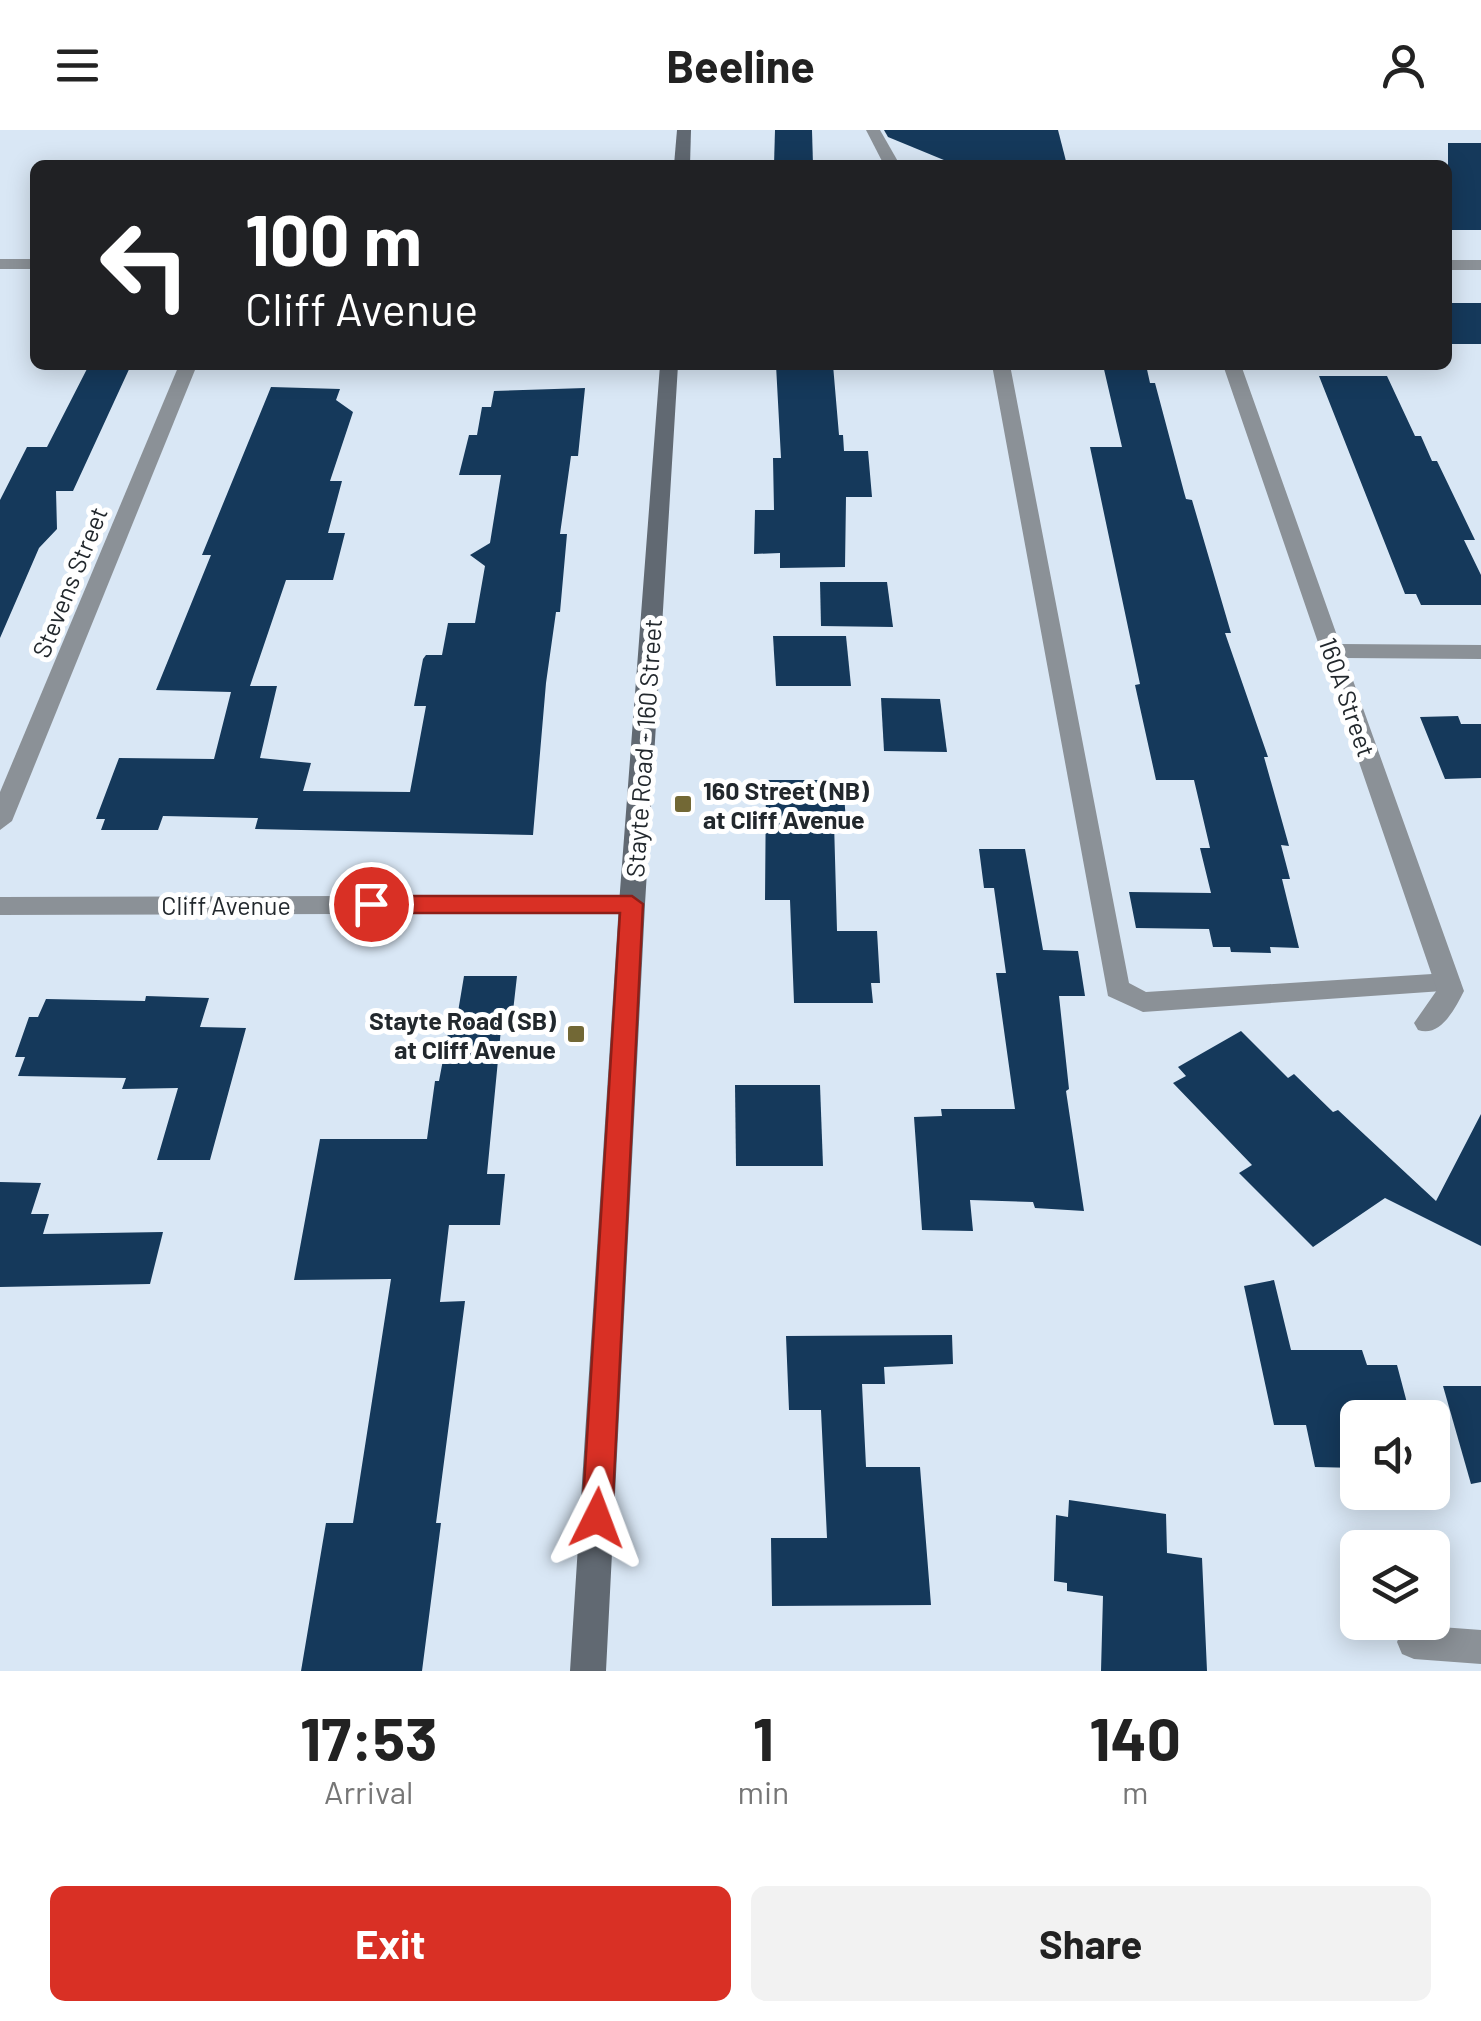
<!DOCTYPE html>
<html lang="en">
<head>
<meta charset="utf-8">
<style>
	body { margin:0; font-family:Barlow,sans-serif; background:#f2f2f2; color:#222; height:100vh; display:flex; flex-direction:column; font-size:38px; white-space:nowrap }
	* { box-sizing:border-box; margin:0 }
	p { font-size:32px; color:#767676 }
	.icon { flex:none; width:55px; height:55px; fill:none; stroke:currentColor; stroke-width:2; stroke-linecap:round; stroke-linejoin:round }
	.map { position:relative; height:1541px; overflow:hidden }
	.side { display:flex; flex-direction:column; background:#fff; flex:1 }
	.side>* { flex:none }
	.banner { position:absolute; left:30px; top:30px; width:1422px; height:210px; border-radius:15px; box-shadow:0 5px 25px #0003; background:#202124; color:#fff; overflow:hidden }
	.buttons { position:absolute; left:1340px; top:1270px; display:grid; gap:20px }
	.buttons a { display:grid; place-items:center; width:110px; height:110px; border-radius:15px; background:#fff; box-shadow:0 5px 25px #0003; font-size:50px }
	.pin { position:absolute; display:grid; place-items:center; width:85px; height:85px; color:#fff; margin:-42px; border:5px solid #fff; border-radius:50%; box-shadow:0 2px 10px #0007 }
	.me { position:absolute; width:110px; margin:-55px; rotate:3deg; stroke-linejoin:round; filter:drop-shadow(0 0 8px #0008) }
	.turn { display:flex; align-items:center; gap:35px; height:210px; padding:0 50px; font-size:45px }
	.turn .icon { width:130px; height:130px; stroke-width:2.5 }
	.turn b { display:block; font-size:70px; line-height:85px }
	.eta { display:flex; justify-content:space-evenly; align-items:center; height:170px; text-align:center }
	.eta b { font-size:60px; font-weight:700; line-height:70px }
	.cta { display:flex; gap:20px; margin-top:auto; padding:20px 50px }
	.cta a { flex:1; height:115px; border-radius:15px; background:#d93025; color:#fff; font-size:40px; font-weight:700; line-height:115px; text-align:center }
	.cta a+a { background:#f2f2f2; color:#222 }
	header { display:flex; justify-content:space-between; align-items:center; height:130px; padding:0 50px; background:#fff; font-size:45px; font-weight:700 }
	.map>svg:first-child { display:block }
	.building { fill:#15395b }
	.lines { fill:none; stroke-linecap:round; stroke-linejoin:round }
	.service { fill:#8b9197; fill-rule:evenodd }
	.minor { fill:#8b9197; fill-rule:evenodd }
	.tertiary { fill:#8b9197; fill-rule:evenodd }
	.secondary { fill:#616972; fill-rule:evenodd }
	.route { fill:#d93025; stroke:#8d1f18; stroke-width:2.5 }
	.poi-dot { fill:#726835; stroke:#fff; stroke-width:4 }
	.labels { text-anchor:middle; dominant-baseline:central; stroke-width:10; stroke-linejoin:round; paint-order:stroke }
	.street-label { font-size:25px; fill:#22282d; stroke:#fff }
	.poi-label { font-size:25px; font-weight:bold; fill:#22282d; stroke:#fff; text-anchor:start }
</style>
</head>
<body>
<header><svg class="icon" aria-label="menu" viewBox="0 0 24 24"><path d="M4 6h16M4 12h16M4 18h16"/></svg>Beeline<svg class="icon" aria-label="person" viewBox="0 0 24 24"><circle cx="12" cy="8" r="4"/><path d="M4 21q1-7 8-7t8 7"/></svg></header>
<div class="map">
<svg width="1481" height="1541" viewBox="0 0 1481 1541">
	<rect width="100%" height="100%" fill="#d9e7f5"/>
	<!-- building -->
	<g class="building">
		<path d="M775,0H812L813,35H774Z"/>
		<path d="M884,0H1058L1067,35H956L888,7Z"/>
		<rect x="1448" y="13" width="33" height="87"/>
		<rect x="1448" y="173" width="33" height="41"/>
		<path d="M89,235H131L73,361H56L57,399L39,418L0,508V370L27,317H47Z"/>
		<path d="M776,235H833L839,305H843L844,321H868L872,367H846L845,437L780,438V423L754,424L755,380H774L773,328H781Z"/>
		<path d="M1103,235H1146L1150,253H1155L1184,362L1186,369L1192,370L1231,503H1225L1268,627H1264L1289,716L1281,715L1290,749H1282L1299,818L1270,817L1271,823L1231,822L1230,817H1213L1209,799L1136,798L1129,762L1211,763L1200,718H1210L1194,650H1156L1135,555L1140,554L1090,317H1122Z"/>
		<path d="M1319,246H1387L1415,306H1421L1432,331H1437L1475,410H1464L1481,445V475H1421L1416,464H1405Z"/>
		<path d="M271,257L340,259L336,270L353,282L330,351H342L328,403H345L333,450H286L250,556H277L260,628L311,633L303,661L410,662L426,576H414L423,529L426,525H442L448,493H475L485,436L470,425L490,413L501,345H459L469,305H477L482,277H491L494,261L585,258L578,326H571L560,404H567L560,482H556L546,553L533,705L255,699L258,688L163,686L158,700H101L105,689H96L119,628L214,629L231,562L156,560L211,425H202Z"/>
		<path d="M820,452H887L893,497L821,496Z"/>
		<path d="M773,506H846L851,556H776Z"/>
		<path d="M881,568L940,569L947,622L884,621Z"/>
		<path d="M1458,586L1461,594H1481V648L1445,649L1420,587Z"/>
		<path d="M766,650H843L846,692H834L837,801H877L880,853H871L873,873H794L790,770H765Z"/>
		<path d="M979,719H1025L1043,820L1078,821L1085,866H1059L1069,959L1066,961L1084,1081L1035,1078L1033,1072L970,1070L973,1101L922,1100L914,987L942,986L941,979H1015L996,843H1006L994,758H984Z"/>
		<path d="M464,846H517L511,899H501L487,1044H505L500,1095H449L440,1172L465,1171L436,1393H441L422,1541H301L326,1393H353L391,1149L294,1150L320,1009H427L435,951H439L452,882H458Z"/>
		<path d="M146,866L209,868L200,897L246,898L210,1030H157L178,958L122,959L126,948L18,946L25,927H15L29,887H38L46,869L145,871Z"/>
		<path d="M1241,901L1288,948L1294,944L1333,982L1338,980L1436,1071L1481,984V1116L1385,1068L1313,1117L1239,1043L1252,1035L1173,953L1186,946L1178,937Z"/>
		<path d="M735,955H820L823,1036H736Z"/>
		<path d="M0,1052L41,1053L31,1084H49L43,1104L163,1102L150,1154L0,1157Z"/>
		<path d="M1274,1150L1291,1220H1362L1367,1235H1397L1411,1288H1358V1338L1315,1337L1306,1295H1274L1244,1156Z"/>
		<path d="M952,1205L953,1234L884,1237L885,1254H862L866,1337H920L931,1475L772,1476L771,1408H827L821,1280H789L786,1206Z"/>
		<path d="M1443,1256H1481V1352L1471,1354Z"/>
		<path d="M1069,1370L1166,1384L1167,1423L1202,1428L1207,1541H1101L1103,1466L1067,1461V1453L1054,1451L1056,1385L1068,1387Z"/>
	</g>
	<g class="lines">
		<!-- service -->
		<g class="service">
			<path d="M866,0H880L900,35H884Z"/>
			<path d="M992,235H1010L1129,853L1146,862L1448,843L1457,846L1461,853L1457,860L1143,882L1108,866Z"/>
		</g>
		<!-- minor -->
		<g class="minor">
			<rect x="1448" y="130" width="33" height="10"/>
			<path d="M179,235H197L12,691L0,700V662Z"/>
			<path d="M1223,235H1241L1340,514L1481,515V529L1345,528L1464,861C1455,879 1440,908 1418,900L1414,893L1437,860Z"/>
			<path d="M632,765L641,767L645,774L641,781L632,783L0,785V767Z"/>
			<path d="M1414,1495L1481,1500V1534L1414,1529L1402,1524L1397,1512L1402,1500Z"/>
		</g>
		<!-- tertiary -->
		<rect class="tertiary" x="0" y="129" width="35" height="10"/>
		<!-- secondary -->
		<g class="secondary">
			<path d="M677,0H691L690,35H674Z"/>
			<path d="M660,235H678L645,774L606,1541H570L619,774Z"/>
		</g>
	</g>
	<!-- route -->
	<path class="route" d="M371,766H632L643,774L612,1388L608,1398L597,1403L586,1398L582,1388L620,783H371L360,774Z"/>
	<!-- markers -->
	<g class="poi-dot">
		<rect x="673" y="664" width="20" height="20" rx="5"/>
		<rect x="566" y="894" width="20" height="20" rx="5"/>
	</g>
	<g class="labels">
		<!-- street labels -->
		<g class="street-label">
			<text transform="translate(69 452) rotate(-68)">Stevens Street</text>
			<text transform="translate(1348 567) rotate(71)">160A Street</text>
			<text transform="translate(643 618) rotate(-86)">Stayte Road - 160 Street</text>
			<text x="226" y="775">Cliff Avenue</text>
		</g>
		<!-- poi labels -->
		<g class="poi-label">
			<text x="703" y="660">160 Street (NB)<tspan x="703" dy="29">at Cliff Avenue</tspan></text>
			<text x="556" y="890" text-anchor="end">Stayte Road (SB)<tspan x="556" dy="29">at Cliff Avenue</tspan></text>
		</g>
	</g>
</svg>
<div class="buttons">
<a><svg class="icon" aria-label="sound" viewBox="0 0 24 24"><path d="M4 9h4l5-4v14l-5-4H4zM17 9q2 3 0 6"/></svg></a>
<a><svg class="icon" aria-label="layers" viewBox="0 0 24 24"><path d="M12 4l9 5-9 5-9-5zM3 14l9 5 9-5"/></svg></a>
</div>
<div class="pin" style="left:371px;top:774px;background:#d93025"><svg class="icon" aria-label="arrive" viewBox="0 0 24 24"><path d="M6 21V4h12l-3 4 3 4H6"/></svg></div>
<svg class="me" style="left:597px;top:1388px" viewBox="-20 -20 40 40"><path d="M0-17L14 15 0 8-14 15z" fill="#d93025" stroke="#fff" stroke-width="4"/></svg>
<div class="banner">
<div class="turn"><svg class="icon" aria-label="left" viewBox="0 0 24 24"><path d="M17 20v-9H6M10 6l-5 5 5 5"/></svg><div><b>100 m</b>Cliff Avenue</div></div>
</div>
</div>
<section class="side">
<div class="eta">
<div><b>17:53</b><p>Arrival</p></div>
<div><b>1</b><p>min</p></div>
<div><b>140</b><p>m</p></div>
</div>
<div class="cta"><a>Exit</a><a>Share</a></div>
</section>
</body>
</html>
